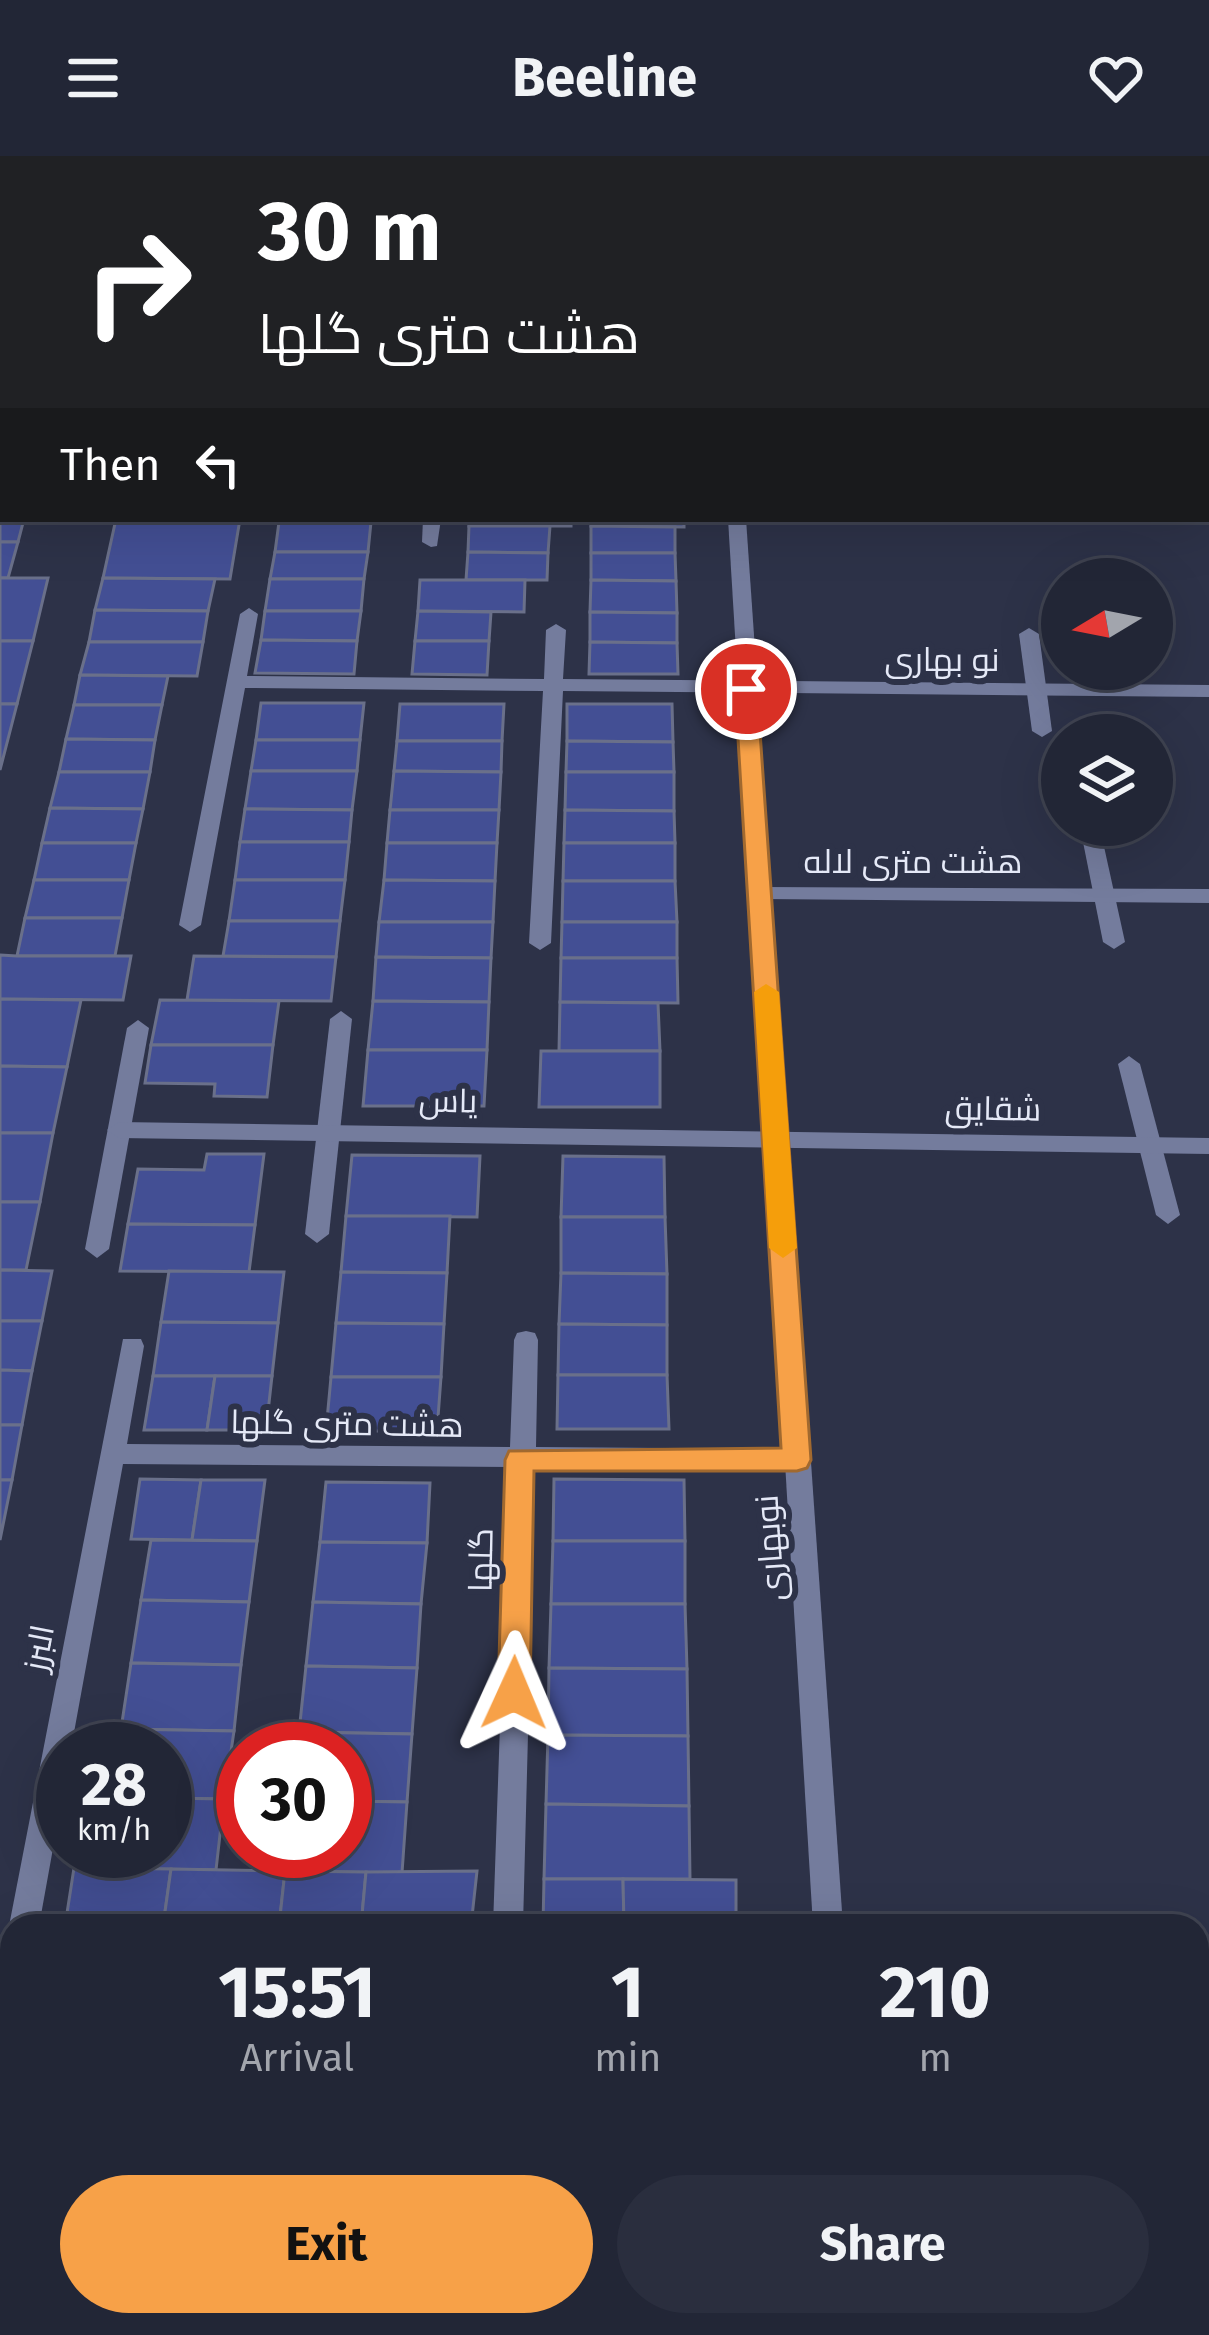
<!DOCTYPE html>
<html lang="en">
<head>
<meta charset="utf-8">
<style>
	body { margin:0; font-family:"Fira Sans",Cairo,sans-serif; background:#2a2e3e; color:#f1f3f6; height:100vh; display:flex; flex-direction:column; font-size:45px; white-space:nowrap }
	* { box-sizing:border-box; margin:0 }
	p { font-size:39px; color:#a2a5ad }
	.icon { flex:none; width:66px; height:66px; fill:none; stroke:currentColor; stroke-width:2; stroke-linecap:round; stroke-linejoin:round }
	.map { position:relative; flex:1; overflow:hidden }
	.side { position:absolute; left:0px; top:1758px; width:1209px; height:423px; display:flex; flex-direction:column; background:#222636; border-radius:36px 36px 0 0; box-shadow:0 12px 48px #0002,0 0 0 3px #3f4351 }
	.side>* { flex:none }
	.top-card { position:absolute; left:0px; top:0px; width:1209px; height:366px; box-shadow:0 12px 48px #0002,0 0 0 3px #3f4351; background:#202124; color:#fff; overflow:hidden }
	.needle { width:78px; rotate:260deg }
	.buttons { position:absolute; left:1041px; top:402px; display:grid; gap:24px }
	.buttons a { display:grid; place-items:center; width:132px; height:132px; border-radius:50%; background:#222636; box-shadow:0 12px 48px #0002,0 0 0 3px #3f4351; font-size:60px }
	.speed { position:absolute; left:36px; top:1566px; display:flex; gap:24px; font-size:60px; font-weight:700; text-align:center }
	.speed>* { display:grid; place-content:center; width:156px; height:156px; border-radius:50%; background:#222636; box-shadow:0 12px 48px #0002,0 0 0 3px #3f4351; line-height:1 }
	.speed small { font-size:30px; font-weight:400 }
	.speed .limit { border:18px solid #d22; background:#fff; color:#111 }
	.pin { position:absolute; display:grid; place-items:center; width:102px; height:102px; color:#fff; margin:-51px; border:6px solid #fff; border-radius:50%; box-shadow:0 3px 12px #0007 }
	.me { position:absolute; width:132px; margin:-66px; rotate:1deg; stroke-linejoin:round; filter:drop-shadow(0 0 9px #0008) }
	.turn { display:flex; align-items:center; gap:42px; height:252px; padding:0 60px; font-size:54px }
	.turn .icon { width:156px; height:156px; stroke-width:2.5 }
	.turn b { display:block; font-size:84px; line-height:102px }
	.then { display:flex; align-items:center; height:114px; padding:0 60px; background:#0003; gap:24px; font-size:45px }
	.eta { display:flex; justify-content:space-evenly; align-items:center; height:204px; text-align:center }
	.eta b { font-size:72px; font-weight:700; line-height:84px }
	.cta { display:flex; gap:24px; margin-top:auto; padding:24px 60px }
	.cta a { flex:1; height:138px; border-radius:72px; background:#f7a148; color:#111; font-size:48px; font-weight:700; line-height:138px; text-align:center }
	.cta a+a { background:#2a2e3e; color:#f1f3f6 }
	header { display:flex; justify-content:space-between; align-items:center; height:156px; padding:0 60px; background:#222636; font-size:54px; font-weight:700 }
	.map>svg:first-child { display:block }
	.building { fill:#434f94; stroke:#6a708a; stroke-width:3 }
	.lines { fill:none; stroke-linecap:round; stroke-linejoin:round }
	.service { fill:#747c9d; fill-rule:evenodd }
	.minor { fill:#747c9d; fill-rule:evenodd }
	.tertiary { fill:#747c9d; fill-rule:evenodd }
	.secondary { fill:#98a5d8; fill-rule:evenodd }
	.route { fill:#f7a148; stroke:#a1692f; stroke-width:3 }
	.slow { fill:#f59e0b }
	.labels { text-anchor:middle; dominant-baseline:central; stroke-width:12; stroke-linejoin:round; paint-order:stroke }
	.street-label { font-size:33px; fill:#e5e9f7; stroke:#2d3248 }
</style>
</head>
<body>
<header><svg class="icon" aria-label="menu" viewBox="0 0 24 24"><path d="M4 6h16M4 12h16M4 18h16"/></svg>Beeline<svg class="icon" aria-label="heart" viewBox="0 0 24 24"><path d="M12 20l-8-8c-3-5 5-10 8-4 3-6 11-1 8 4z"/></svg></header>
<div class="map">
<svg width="1209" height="2179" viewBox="0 0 1209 2179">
	<rect width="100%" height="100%" fill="#2d3248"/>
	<!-- building -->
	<g class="building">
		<path d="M383,0H538V3Z"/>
		<rect x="689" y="0" width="143" height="3"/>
		<path d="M0,352L3,363H24L18,386H0Z"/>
		<path d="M116,363H240L230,423L103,422Z"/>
		<path d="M470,363H571V370H469Z"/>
		<path d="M592,363H684V371L591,370Z"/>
		<path d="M279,366H371L368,396H275Z"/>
		<path d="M469,370H550L548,397L468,396Z"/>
		<path d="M591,370L675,371V397H591Z"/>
		<path d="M0,386H18L8,422H0Z"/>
		<path d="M275,396H368L364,423H270Z"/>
		<path d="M468,396L548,397L547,424H466Z"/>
		<path d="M591,397H675L676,425L591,424Z"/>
		<path d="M0,422H48L33,485H0Z"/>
		<path d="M103,422L215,423L208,455L95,454Z"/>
		<path d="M270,423H364L361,455H265Z"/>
		<path d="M420,424H525L524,456L418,455Z"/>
		<path d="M591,424L676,425L677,457L590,456Z"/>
		<path d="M95,454L208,455L203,486H89Z"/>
		<path d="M265,455H361L357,485L261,484Z"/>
		<path d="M418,455L491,456L489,485H415Z"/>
		<path d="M590,456L677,457V487L590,486Z"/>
		<path d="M261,484L357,485L354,518L255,517Z"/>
		<path d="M0,485H33L17,548H0Z"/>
		<path d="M415,485H489L487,519L412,518Z"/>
		<path d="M89,486H203L197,520L80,519Z"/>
		<path d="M590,486L677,487L678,518H589Z"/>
		<path d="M80,519L168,520L162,549H74Z"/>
		<path d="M261,547H364L360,584H256Z"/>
		<path d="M0,548H17L0,614Z"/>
		<path d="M400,548H504L502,585H397Z"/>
		<path d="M567,548H672L673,586L567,585Z"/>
		<path d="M74,549H162L155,584L66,583Z"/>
		<path d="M66,583L155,584L150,616H59Z"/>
		<path d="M256,584H360L357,615H251Z"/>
		<path d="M397,585H502L501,616L394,615Z"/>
		<path d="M567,585L673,586L674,616H566Z"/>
		<path d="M251,615H357L352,654L245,653Z"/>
		<path d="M394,615L501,616L499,654H390Z"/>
		<path d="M59,616H150L143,653L50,652Z"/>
		<path d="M566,616H674V655L565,654Z"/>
		<path d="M50,652L143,653L136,687H42Z"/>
		<path d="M245,653L352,654L349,686H240Z"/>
		<path d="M390,654H499L497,687H387Z"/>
		<path d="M565,654L674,655L675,687H564Z"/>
		<path d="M240,686H349L345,724H235Z"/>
		<path d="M42,687H136L129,724H34Z"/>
		<path d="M387,687H497L495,725L384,724Z"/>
		<path d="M564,687H675V725H563Z"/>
		<path d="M34,724H129L122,762H25Z"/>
		<path d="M235,724H345L340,765H229Z"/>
		<path d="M384,724L495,725L493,766H379Z"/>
		<path d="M563,725H675L677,766H562Z"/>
		<path d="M25,762H122L115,800H17Z"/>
		<path d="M229,765H340L336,801L223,800Z"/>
		<path d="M379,766H493L491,802L376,801Z"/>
		<path d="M562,766H677V802H561Z"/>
		<path d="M0,799L17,800H131L123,844L0,843Z"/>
		<path d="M194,800L336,801L331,845L187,844Z"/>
		<path d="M376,801L491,802L489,846L373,845Z"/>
		<path d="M561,802H677L678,847L560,846Z"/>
		<path d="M0,843L81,844L67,911L0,910Z"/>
		<path d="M160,844L279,845L273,889H151Z"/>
		<path d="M373,845L489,846L487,894H368Z"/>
		<path d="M560,846L658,847L660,895H559Z"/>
		<path d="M151,889H273L267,941L214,940L215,928L145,927Z"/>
		<path d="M368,894H487L484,950H363Z"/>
		<path d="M541,895H660V951H539Z"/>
		<path d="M0,910L67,911L53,977H0Z"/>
		<path d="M0,977H53L40,1046H0Z"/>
		<path d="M207,998H264L255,1069L128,1068L138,1013L204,1014Z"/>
		<path d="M352,999L480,1000L477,1061L346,1060Z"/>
		<path d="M563,1000L664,1001L665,1061H561Z"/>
		<path d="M0,1046H40L26,1114H0Z"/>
		<path d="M346,1060H450L447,1117L341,1116Z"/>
		<path d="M561,1061H665L667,1118L561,1117Z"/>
		<path d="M128,1068L255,1069L249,1116L120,1115Z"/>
		<path d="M0,1114L52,1115L42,1165H0Z"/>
		<path d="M169,1115L284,1116L278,1167L161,1166Z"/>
		<path d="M341,1116L447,1117L444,1168L336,1167Z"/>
		<path d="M561,1117L667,1118V1169L559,1168Z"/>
		<path d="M0,1165H42L32,1215L0,1214Z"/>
		<path d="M161,1166L278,1167L272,1220H153Z"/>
		<path d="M336,1167L444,1168L441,1221H331Z"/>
		<path d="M559,1168L667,1169V1219H558Z"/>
		<path d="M0,1214L32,1215L22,1269H0Z"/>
		<path d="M558,1219H667L669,1273H557Z"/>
		<path d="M153,1220H215L207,1274H144Z"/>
		<path d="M215,1220H272L266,1274H207Z"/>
		<path d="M331,1221H441L437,1275H326Z"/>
		<path d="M0,1269H22L12,1324H0Z"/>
		<path d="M140,1323L201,1324L192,1384L131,1383Z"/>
		<path d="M554,1323L684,1324L685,1385H553Z"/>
		<path d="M0,1324H12L0,1384Z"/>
		<path d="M201,1324H265L257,1385L192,1384Z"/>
		<path d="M326,1326L430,1327L427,1387L320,1386Z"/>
		<path d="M151,1384L257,1385L249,1446L141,1444Z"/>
		<path d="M553,1385H685V1448H551Z"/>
		<path d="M320,1386L427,1387L421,1448L313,1446Z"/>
		<path d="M141,1444L249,1446L241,1509L131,1507Z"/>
		<path d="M313,1446L421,1448L417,1512L306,1510Z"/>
		<path d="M551,1448H685L687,1513L549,1512Z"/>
		<path d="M131,1507L241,1509L234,1575L121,1573Z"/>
		<path d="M306,1510L417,1512L412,1578L299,1576Z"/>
		<path d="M549,1512L687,1513L688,1580L548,1579Z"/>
		<path d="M121,1573L234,1575L224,1643L165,1642V1593H118Z"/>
		<path d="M299,1576L412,1578L407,1646L345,1645V1593H297Z"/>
		<path d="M548,1579L688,1580L689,1650L546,1648Z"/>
		<path d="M165,1642L224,1643L216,1714L99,1712L101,1695H165Z"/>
		<path d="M345,1645L407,1646L402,1717L285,1715L287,1695H345Z"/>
		<path d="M546,1648L689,1650L690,1723H544Z"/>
		<path d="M74,1712L171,1713L163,1770H65Z"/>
		<path d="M171,1713L285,1715L279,1770H163Z"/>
		<path d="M285,1715L366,1716L361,1770H279Z"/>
		<path d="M477,1715L471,1770H361L366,1716Z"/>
		<path d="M544,1723H623L624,1770H543Z"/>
		<path d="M623,1723L736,1724V1770H624Z"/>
		<path d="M101,2169H425L424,2179H99Z"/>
	</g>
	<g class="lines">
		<!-- service -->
		<g class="service">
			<path d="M1029,472L1039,478L1052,575L1042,581L1032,575L1019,478Z"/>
			<path d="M1093,679L1103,686L1125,786L1114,793L1103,786L1083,686Z"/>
			<path d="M341,855L352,863L329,1078L317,1087L305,1078L330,863Z"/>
			<path d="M138,864L149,872L109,1093L97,1102L85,1093L127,872Z"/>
			<path d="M1129,900L1140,908L1180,1059L1168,1068L1156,1059L1118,908Z"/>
		</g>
		<!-- minor -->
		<g class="minor">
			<path d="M114,0H130L113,3Z"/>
			<rect x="643" y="0" width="16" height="3"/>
			<path d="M1177,0H1193L1194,3H1178Z"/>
			<path d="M423,363H441L437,390L431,391L422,386Z"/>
			<path d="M1171,363H1189V364L1180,369Z"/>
			<path d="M249,452L258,458L247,520L544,523L546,474L556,468L566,474L563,523L1209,529V541L563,535L551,787L540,794L529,787L543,535L245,532L201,769L190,776L179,769L240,458Z"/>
			<path d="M760,731L1209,733V747L753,743L749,738Z"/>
			<path d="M119,966L1209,982V998L119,982L107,974Z"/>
			<path d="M526,1175L535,1177L538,1184L536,1291L797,1293L806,1296L810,1303L806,1310L797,1313L535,1311L523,1770H493L509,1311L123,1308L71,1593H63V1637L39,1770H12V1776L9,1770L123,1183H141L144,1190L127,1288L510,1291L514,1184L517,1177Z"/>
			<path d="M12,1818V1902L0,1909V1825Z"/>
			<path d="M13,2169H45L44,2179H12Z"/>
			<path d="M786,2169H818L816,2179H784Z"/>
		</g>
		<!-- tertiary -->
		<path class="tertiary" d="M728,363H746L843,1770H813Z"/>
		<!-- secondary -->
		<g class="secondary">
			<rect x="1206" y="56" width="3" height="10"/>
			<rect x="0" y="89" width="3" height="10"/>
			<rect x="1206" y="99" width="3" height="10"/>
			<rect x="0" y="114" width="3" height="10"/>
			<rect x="0" y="1891" width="12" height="28"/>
			<path d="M1197,1908L1209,1909V1939L1197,1938Z"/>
			<rect x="0" y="2022" width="12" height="32"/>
			<path d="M1197,2037L1209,2038V2070L1197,2069Z"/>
		</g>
	</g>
	<!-- route -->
	<path class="route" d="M746,526L757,533L811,1304L807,1312L797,1315H534L530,1537L525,1546L514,1550L503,1546L498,1537L505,1304L509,1295L781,1292L735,533Z"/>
	<!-- slow -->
	<path class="slow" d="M766,828L779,836L797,1092L783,1102L769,1092L754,836Z"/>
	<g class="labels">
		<!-- street labels -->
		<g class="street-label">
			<text x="942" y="504">نو بهاری</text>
			<text x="913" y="706">هشت متری لاله</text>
			<text transform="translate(448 945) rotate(1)">یاس</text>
			<text transform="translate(993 953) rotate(1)">شقایق</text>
			<text transform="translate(347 1268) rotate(1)">هشت متری گلها</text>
			<text transform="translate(770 1392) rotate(-94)">نوبهاری</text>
			<text transform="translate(481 1404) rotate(-89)">گلها</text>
			<text transform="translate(39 1492) rotate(-79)">البرز</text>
		</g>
	</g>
</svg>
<div class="buttons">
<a><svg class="needle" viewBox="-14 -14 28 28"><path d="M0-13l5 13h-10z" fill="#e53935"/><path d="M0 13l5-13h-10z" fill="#a2a5ad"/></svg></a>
<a><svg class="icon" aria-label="layers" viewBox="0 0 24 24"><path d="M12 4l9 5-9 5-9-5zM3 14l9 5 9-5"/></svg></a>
</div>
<div class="speed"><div>28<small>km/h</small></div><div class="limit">30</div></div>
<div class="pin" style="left:746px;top:533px;background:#d93025"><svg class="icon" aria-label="arrive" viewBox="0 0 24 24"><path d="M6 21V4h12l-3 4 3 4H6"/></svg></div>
<svg class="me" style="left:514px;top:1537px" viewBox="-20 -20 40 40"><path d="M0-17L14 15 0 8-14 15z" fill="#f7a148" stroke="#fff" stroke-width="4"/></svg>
<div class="top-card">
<div class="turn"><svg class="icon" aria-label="right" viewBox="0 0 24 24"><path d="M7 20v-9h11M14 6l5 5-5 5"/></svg><div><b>30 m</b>هشت متری گلها</div></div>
<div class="then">Then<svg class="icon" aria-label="left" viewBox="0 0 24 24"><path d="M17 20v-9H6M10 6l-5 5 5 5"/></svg></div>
</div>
<section class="side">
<div class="eta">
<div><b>15:51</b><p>Arrival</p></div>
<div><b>1</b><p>min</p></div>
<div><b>210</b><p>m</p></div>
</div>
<div class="cta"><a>Exit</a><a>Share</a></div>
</section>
</div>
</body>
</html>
